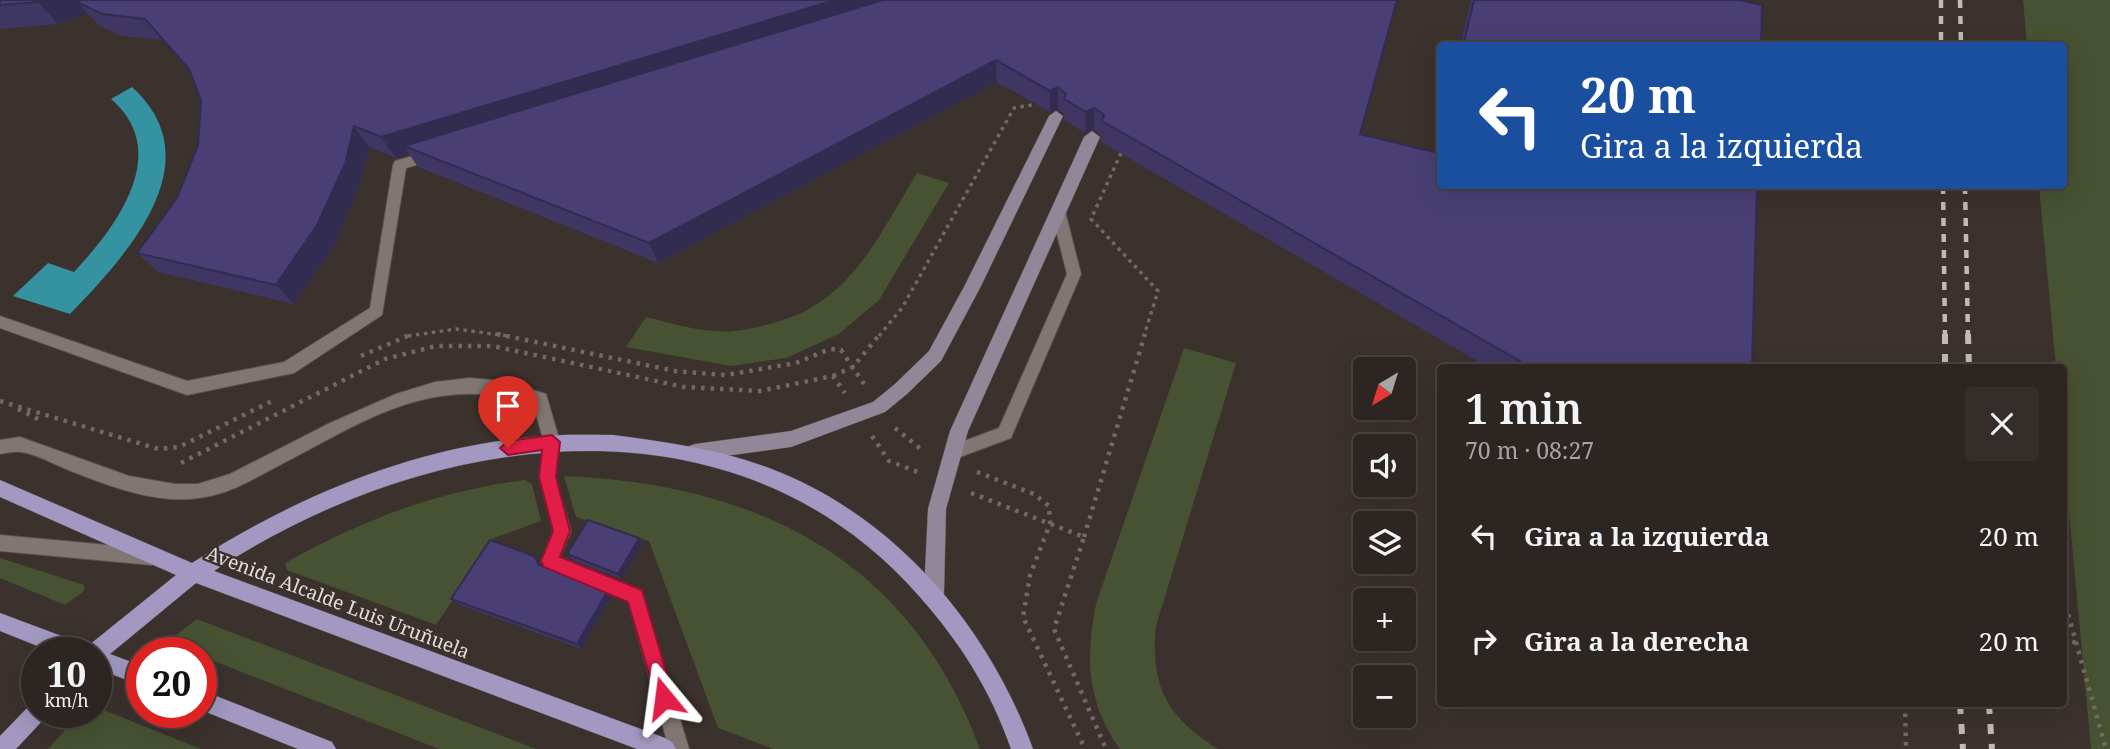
<!DOCTYPE html>
<html lang="es">
<head>
<meta charset="utf-8">
<style>
	body { margin:0; font-family:"Noto Serif",serif; background:#342d2a; color:#f1f3f6; height:100vh; display:flex; flex-direction:column; font-size:26px; white-space:nowrap }
	* { box-sizing:border-box; margin:0 }
	p { font-size:23px; color:#a6a5a5 }
	.icon { flex:none; width:38px; height:38px; fill:none; stroke:currentColor; stroke-width:2; stroke-linecap:round; stroke-linejoin:round }
	.map { position:relative; flex:1; overflow:hidden }
	.side { position:absolute; left:1437px; top:364px; width:630px; height:343px; display:flex; flex-direction:column; background:#2c2522; border-radius:7px; box-shadow:0 7px 28px #0002,0 0 0 2px #484240 }
	.side>* { flex:none }
	.banner { position:absolute; left:1437px; top:42px; width:630px; height:147px; border-radius:7px; box-shadow:0 7px 28px #0002,0 0 0 2px #484240; background:#1a4fa0; color:#fff; overflow:hidden }
	.needle { width:46px; rotate:218deg }
	.fabs { position:absolute; left:1353px; top:357px; display:grid; gap:14px }
	.fabs a { display:grid; place-items:center; width:63px; height:63px; border-radius:7px; background:#2c2522; box-shadow:0 7px 28px #0002,0 0 0 2px #484240; font-size:35px }
	.speed { position:absolute; left:21px; top:637px; display:flex; gap:14px; font-size:35px; font-weight:700; text-align:center }
	.speed>* { display:grid; place-content:center; width:91px; height:91px; border-radius:50%; background:#2c2522; box-shadow:0 7px 28px #0002,0 0 0 2px #484240; line-height:1 }
	.speed small { font-size:18px; font-weight:400 }
	.speed .limit { border:10px solid #d22; background:#fff; color:#111 }
	.pin { position:absolute; display:grid; place-items:center; width:60px; height:60px; color:#fff; margin:-72px -30px; border-radius:50% 50% 50% 0; rotate:-45deg; box-shadow:0 0 7px #0007 }
	.pin .icon { rotate:45deg }
	.me { position:absolute; width:77px; margin:-38px; rotate:344deg; stroke-linejoin:round; filter:drop-shadow(0 0 5px #0008) }
	.turn { display:flex; align-items:center; gap:24px; height:147px; padding:0 28px; font-size:32px }
	.turn .icon { width:91px; height:91px; stroke-width:2.5 }
	.turn b { display:block; font-size:49px; line-height:60px }
	.round { display:grid; place-items:center; flex:none; width:74px; height:74px; border-radius:7px; background:#342d2a }
	.head { display:flex; align-items:center; justify-content:space-between; height:119px; padding:0 28px }
	h1 { font-size:42px; font-weight:600; line-height:52px }
	ul { padding:0; list-style:none }
	li { display:flex; align-items:center; gap:21px; height:105px; padding:0 28px }
	li div { flex:1 }
	li b { display:block; font-size:26px }
	li em { font-style:normal }
	.map>svg:first-child { display:block }
	.green { fill:#465231 }
	.water { fill:#3592a0 }
	.lines { fill:none; stroke-linecap:round; stroke-linejoin:round }
	.service-casing { stroke:#58504c; stroke-width:2 }
	.secondary-casing { stroke:#58504c; stroke-width:1 }
	.primary-casing { stroke:#58504c; stroke-width:1 }
	.path-far1 { stroke:#726966; stroke-width:3.5; stroke-dasharray:3.5 4.5; stroke-linecap:butt }
	.path { stroke:#726966; stroke-width:4.5; stroke-dasharray:3.5 6; stroke-linecap:butt }
	.service { fill:#827672; fill-rule:evenodd }
	.secondary { fill:#928799; fill-rule:evenodd }
	.primary { fill:#a298c1; fill-rule:evenodd }
	.rail-far1 { stroke:#c1bab7; stroke-width:4.5; stroke-dasharray:8 8; stroke-linecap:butt }
	.rail { stroke:#c1bab7; stroke-width:6; stroke-dasharray:10 10; stroke-linecap:butt }
	.wall { fill:#3f3664 }
	.shaded-wall { fill:#332c51 }
	.building { fill:#493f74; stroke:#332c51; stroke-width:2 }
	.route { fill:#e11d48; stroke:#92132f; stroke-width:2 }
	.labels { text-anchor:middle; dominant-baseline:central; stroke-width:5; stroke-linejoin:round; paint-order:stroke }
	.street-label { font-size:19px; fill:#e4dddb; stroke:#3b312d }
</style>
</head>
<body>
<div class="map">
<svg width="2110" height="749" viewBox="0 0 2110 749">
	<rect width="100%" height="100%" fill="#3b312d"/>
	<!-- green -->
	<g class="green">
		<path d="M2023,0H2110V749H2091L2063,448V368L2056,367L2039,186H2063V46L2027,45Z"/>
		<path d="M917,173L949,183L879,300L839,334L786,358L731,366L626,347L646,317C668,322 692,330 715,331C733,333 755,328 773,323C851,303 878,236 917,173Z"/>
		<path d="M1184,348L1236,363L1156,626C1150,686 1167,717 1218,749H1120C1087,703 1085,658 1096,604Z"/>
		<path d="M564,476C758,484 910,559 980,749H773L718,728L649,541L576,517Z"/>
		<path d="M525,480L532,484L541,521L494,538L436,625L287,570L285,563C360,521 439,490 525,480Z"/>
		<path d="M0,558L84,585V591L65,605L0,578Z"/>
		<path d="M197,619L536,749H439L201,656V653H192L166,643Z"/>
		<path d="M96,707L201,749H48L81,712H96Z"/>
	</g>
	<!-- water -->
	<path class="water" d="M132,87C215,162 125,257 70,314L13,296L48,263L74,272C116,227 173,152 111,99Z"/>
	<g class="lines">
		<!-- service casing -->
		<g class="service-casing">
			<g id="service">
				<path d="M433,150L440,155L438,159L406,168L382,315L294,373L187,395L0,328V316L187,381L284,362L370,308L393,165L395,161Z"/>
				<path d="M1058,206L1065,211L1081,274L1013,433L1011,438L960,457L954,459L948,457L946,452L948,447L999,428L1067,274L1051,211Z"/>
				<path d="M469,378L504,381L546,394L560,442L555,477L571,531L560,557L641,590L689,749H669L628,601L544,567L541,561L553,531L539,477L544,442L533,404C432,372 365,421 278,466C255,478 231,493 205,497C160,506 112,487 71,471C55,465 37,454 21,452C15,451 6,453 0,454V440L20,437L129,476L175,484H198L230,474L330,423L396,394L435,382Z"/>
				<path d="M0,535L151,549L157,551L160,557L157,563L151,565L0,551Z"/>
			</g>
		</g>
		<!-- secondary casing -->
		<g class="secondary-casing">
			<g id="secondary">
				<path d="M1056,111L1063,116L980,288L941,361L907,394L885,412L791,447L695,460L689,458L686,452L689,446L695,444L791,431L873,402L895,384L929,351L965,285L1049,116Z"/>
				<path d="M1092,131L1100,137L968,431L946,509L944,593L941,600L934,602L927,600L924,593L928,509L950,431L1084,137Z"/>
			</g>
		</g>
		<!-- primary casing -->
		<g class="primary-casing">
			<g id="primary">
				<path d="M613,435C666,442 718,449 769,468C894,515 988,625 1033,749H1011C991,691 960,642 919,596C733,384 428,430 214,571L665,738L672,742L676,749H637L196,583L110,654L142,666V686L96,668V653H55L0,631V613L88,646L176,575L0,497V480L192,563C295,497 411,448 533,437C560,434 587,435 613,435Z"/>
				<path d="M201,690L332,742L336,749H298L201,710Z"/>
				<path d="M37,702V712H47L44,719L16,749H0V736L30,705Z"/>
			</g>
		</g>
		<!-- path-far1 -->
		<g class="path-far1">
			<path d="M1121,153L1091,219L1158,291L1144,336"/>
			<path d="M408,336L456,329L508,336"/>
			<path d="M879,336L902,308L1014,108L1032,105"/>
		</g>
		<!-- path -->
		<g class="path">
			<path d="M497,334L675,371L726,375L796,363L830,349L841,350L864,384"/>
			<path d="M361,356L412,334"/>
			<path d="M833,376L853,367L880,334"/>
			<path d="M0,401L158,449L179,447L272,401"/>
			<path d="M18,409L38,419"/>
			<path d="M895,428L923,451"/>
			<path d="M872,436L889,461L918,472"/>
			<path d="M181,463L385,359L436,346H493L684,387L760,391L833,376L845,393"/>
			<path d="M977,472L1034,494L1049,506L1050,524L1030,575L1023,617L1085,749"/>
			<path d="M971,493L1084,537L1054,629L1106,749"/>
			<path d="M1084,537L1145,334"/>
			<path d="M2063,596L2106,749"/>
			<path d="M2063,639L2077,643"/>
			<path d="M1905,704L1906,749"/>
		</g>
		<!-- service -->
		<use href="#service" class="service"/>
		<!-- secondary -->
		<use href="#secondary" class="secondary"/>
		<!-- primary -->
		<use href="#primary" class="primary"/>
		<!-- rail-far1 -->
		<g class="rail-far1">
			<path d="M1941,0V46"/>
			<path d="M1960,0L1961,46"/>
			<path d="M1943,186L1945,336"/>
			<path d="M1965,186L1968,336"/>
		</g>
		<!-- rail -->
		<g class="rail">
			<path d="M1945,334V368"/>
			<path d="M1968,334L1969,368"/>
			<path d="M1960,704L1963,749"/>
			<path d="M1989,704L1992,749"/>
		</g>
	</g>
	<!-- wall -->
	<g class="wall">
		<path d="M0,0H1397L1360,134L1435,152L1440,130V186L1752,368H1489L1101,142V135L1094,129L1085,133L1064,120V114L1058,109L1050,112L997,82L658,263L418,167L409,154L396,158L369,147L360,184L334,246L294,304L158,272L137,253L177,198L198,145L201,101L190,72L163,40L121,36L100,26L87,13L58,24L0,29Z"/>
		<path d="M1471,0H1740L1761,46H1460Z"/>
		<path d="M643,543L621,579L571,559L567,554Z"/>
		<path d="M534,556L541,566L607,592L611,597L581,649L457,604L451,599Z"/>
	</g>
	<!-- shaded-wall -->
	<g class="shaded-wall">
		<path d="M44,0H76L87,13L58,24L38,2Z"/>
		<path d="M835,0H911L404,146L409,154L396,158L381,137Z"/>
		<path d="M996,60L997,82L658,263L649,243Z"/>
		<path d="M1058,87V109L1050,112V91Z"/>
		<path d="M1094,108V129L1085,133L1086,112Z"/>
		<path d="M354,126L369,147L360,184L334,246L294,304L276,285Z"/>
		<path d="M639,538L643,543L621,579L618,574Z"/>
		<path d="M607,592L611,597L581,649L577,644Z"/>
	</g>
	<!-- building -->
	<g class="building">
		<path d="M0,0H44L38,2L0,5Z"/>
		<path d="M77,0H835L381,137L354,126L345,164L317,225L276,285L137,253L177,198L198,145L201,101L189,69L145,19L102,14L81,4Z"/>
		<path d="M883,0H1397L1360,134L1438,153L1440,143V186H1757L1752,368H1532L1102,121L1104,115L1094,108L1086,112L1064,99L1066,94L1058,87L1050,91L996,60L649,243L404,146Z"/>
		<path d="M1474,0H1740L1762,5L1761,46H1463Z"/>
		<path d="M588,520L639,538L618,574L567,554Z"/>
		<path d="M490,540L534,556L539,565L607,592L577,644L451,599Z"/>
	</g>
	<!-- route -->
	<path class="route" d="M552,435L560,442L556,477L570,531L560,557L642,590L674,698L671,705L664,707L658,705L628,602L544,567L541,561L553,531L539,477L542,450L508,455L500,448L508,441Z"/>
	<g class="labels">
		<!-- street labels -->
		<g class="street-label">
			<text transform="translate(338 602) rotate(21)">Avenida Alcalde Luis Uruñuela</text>
		</g>
	</g>
</svg>
<div class="fabs">
<a><svg class="needle" viewBox="-14 -14 28 28"><path d="M0-13l5 13h-10z" fill="#e53935"/><path d="M0 13l5-13h-10z" fill="#a6a5a5"/></svg></a>
<a><svg class="icon" aria-label="sound" viewBox="0 0 24 24"><path d="M4 9h4l5-4v14l-5-4H4zM17 9q2 3 0 6"/></svg></a>
<a><svg class="icon" aria-label="layers" viewBox="0 0 24 24"><path d="M12 4l9 5-9 5-9-5zM3 14l9 5 9-5"/></svg></a>
<a>+</a>
<a>−</a>
</div>
<div class="speed"><div>10<small>km/h</small></div><div class="limit">20</div></div>
<div class="pin" style="left:508px;top:448px;background:#d93025"><svg class="icon" aria-label="arrive" viewBox="0 0 24 24"><path d="M6 21V4h12l-3 4 3 4H6"/></svg></div>
<svg class="me" style="left:664px;top:698px" viewBox="-20 -20 40 40"><path d="M0-17L14 15 0 8-14 15z" fill="#e11d48" stroke="#fff" stroke-width="4"/></svg>
<div class="banner">
<div class="turn"><svg class="icon" aria-label="left" viewBox="0 0 24 24"><path d="M17 20v-9H6M10 6l-5 5 5 5"/></svg><div><b>20 m</b>Gira a la izquierda</div></div>
</div>
<section class="side">
<div class="head"><div><h1>1 min</h1><p>70 m · 08:27</p></div><a class="round"><svg class="icon" aria-label="close" viewBox="0 0 24 24"><path d="M6 6l12 12M18 6L6 18"/></svg></a></div>
<ul>
<li><svg class="icon" aria-label="left" viewBox="0 0 24 24"><path d="M17 20v-9H6M10 6l-5 5 5 5"/></svg><div><b>Gira a la izquierda</b></div><em>20 m</em></li>
<li><svg class="icon" aria-label="right" viewBox="0 0 24 24"><path d="M7 20v-9h11M14 6l5 5-5 5"/></svg><div><b>Gira a la derecha</b></div><em>20 m</em></li>
</ul>
</section>
</div>
</body>
</html>
